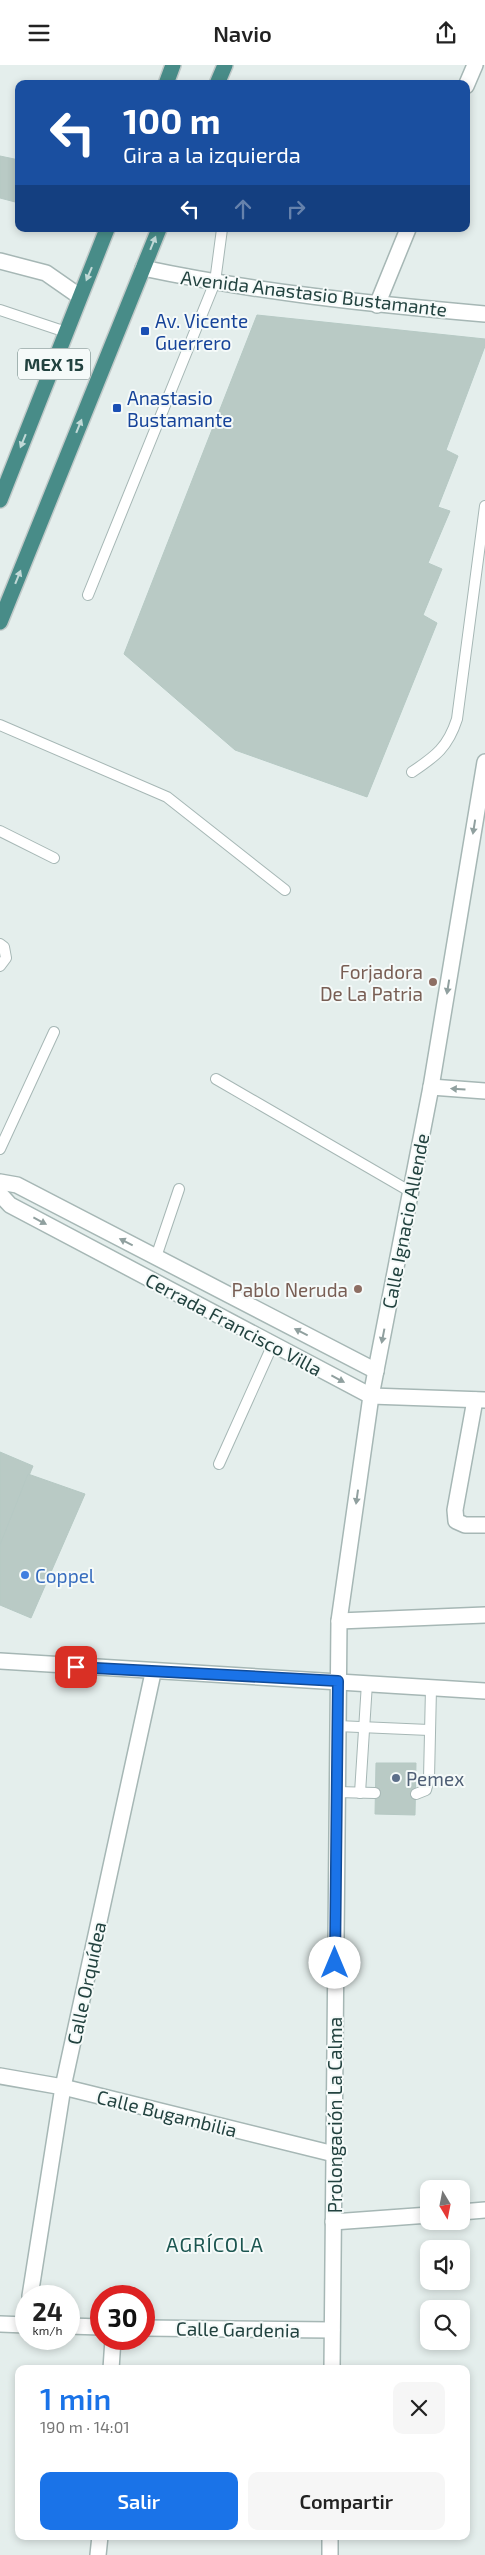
<!DOCTYPE html>
<html lang="es">
<head>
<meta charset="utf-8">
<style>
	body { margin:0; font-family:"Exo 2",sans-serif; background:#f6f6f6; color:#222; height:100vh; display:flex; flex-direction:column; font-size:19px; white-space:nowrap }
	* { box-sizing:border-box; margin:0 }
	p { font-size:16px; color:#767676 }
	.icon { flex:none; width:28px; height:28px; fill:none; stroke:currentColor; stroke-width:2; stroke-linecap:round; stroke-linejoin:round }
	.map { position:relative; flex:1; overflow:hidden }
	.details { position:absolute; left:15px; top:2300px; width:455px; height:175px; display:flex; flex-direction:column; background:#fff; border-radius:10px; box-shadow:0 2px 8px #0003 }
	.details>* { flex:none }
	.top-card { position:absolute; left:15px; top:15px; width:455px; height:152px; border-radius:10px; box-shadow:0 2px 8px #0003; background:#1a4fa0; color:#fff; overflow:hidden }
	.needle { width:32px; rotate:170deg }
	.fabs { position:absolute; left:420px; top:2115px; display:grid; gap:10px }
	.fabs a { display:grid; place-items:center; width:50px; height:50px; border-radius:10px; background:#fff; box-shadow:0 2px 8px #0003; font-size:25px }
	.speed { position:absolute; left:15px; top:2220px; display:flex; gap:10px; font-size:25px; font-weight:700; text-align:center }
	.speed>* { display:grid; place-content:center; width:65px; height:65px; border-radius:50%; background:#fff; box-shadow:0 2px 8px #0003; line-height:1 }
	.speed small { font-size:12px; font-weight:400 }
	.speed .limit { border:8px solid #d22; background:#fff; color:#111 }
	.pin { position:absolute; display:grid; place-items:center; width:42px; height:42px; color:#fff; margin:-21px; border-radius:10px; box-shadow:0 2px 8px #0006 }
	.me { position:absolute; width:55px; margin:-28px; rotate:0deg; stroke-linejoin:round; filter:drop-shadow(0 0 4px #0008) }
	.turn { display:flex; align-items:center; gap:18px; height:105px; padding:0 25px; font-size:22px }
	.turn .icon { width:65px; height:65px; stroke-width:2.5 }
	.turn b { display:block; font-size:35px; line-height:42px }
	.lanes { display:flex; align-items:center; height:48px; padding:0 25px; background:#0003; justify-content:center; gap:25px; direction:ltr }
	.lanes .off { opacity:.35 }
	.round { display:grid; place-items:center; flex:none; width:52px; height:52px; border-radius:10px; background:#f6f6f6 }
	.summary { display:flex; align-items:center; justify-content:space-between; height:85px; padding:0 25px }
	h1 { font-size:30px; font-weight:600; line-height:38px; color:#1a73e8 }
	.button { display:flex; gap:10px; margin-top:auto; padding:10px 25px }
	.button a { flex:1; height:58px; border-radius:10px; background:#1a73e8; color:#fff; font-size:20px; font-weight:600; line-height:58px; text-align:center }
	.button a+a { background:#f6f6f6; color:#222 }
	header { display:flex; justify-content:space-between; align-items:center; height:65px; padding:0 25px; background:#fff; font-size:22px; font-weight:600 }
	.map>svg:first-child { display:block }
	.building { fill:#b9cac5; stroke:#b6c9c4 }
	.lines { fill:none; stroke-linecap:round; stroke-linejoin:round }
	.service-casing { stroke:#a6b7b5; stroke-width:12 }
	.minor-casing { stroke:#a6b7b5; stroke-width:18 }
	.tertiary-casing { stroke:#a6b7b5; stroke-width:18 }
	.trunk-casing { stroke:#c1cac9; stroke-width:18 }
	.service { stroke:#fff; stroke-width:10 }
	.minor { stroke:#fff; stroke-width:15 }
	.tertiary { stroke:#fff; stroke-width:15 }
	.trunk { stroke:#488c88; stroke-width:15 }
	.oneway { fill:#c1d9d7 }
	.oneway2 { fill:#90a09f }
	.route-casing { stroke:#114b97; stroke-width:12 }
	.route { stroke:#1a73e8; stroke-width:9 }
	.transit-dot { fill:#1a4fb4; stroke:#f5faf9; stroke-width:2 }
	.education-dot { fill:#8d6e63; stroke:#f5faf9; stroke-width:2 }
	.shop-dot { fill:#3f7fe0; stroke:#f5faf9; stroke-width:2 }
	.service-dot { fill:#5c6f8a; stroke:#f5faf9; stroke-width:2 }
	.labels { text-anchor:middle; dominant-baseline:central; stroke-width:4; stroke-linejoin:round; paint-order:stroke }
	.shield { fill:#f5faf9; stroke:#617977; stroke-width:1 }
	.shield-label { font-size:18px; font-weight:bold; fill:#22423f }
	.street-label { font-size:19px; fill:#22423f; stroke:#f5faf9 }
	.transit-label { font-size:19px; fill:#164399; stroke:#f5faf9; text-anchor:start }
	.education-label { font-size:19px; fill:#785e54; stroke:#f5faf9; text-anchor:end }
	.shop-label { font-size:19px; fill:#366cbe; stroke:#f5faf9; text-anchor:start }
	.service-label { font-size:19px; fill:#4e5e75; stroke:#f5faf9; text-anchor:start }
	.neighbourhood-label { font-size:20px; letter-spacing:1px; fill:#1c5651; stroke:#f5faf9 }
</style>
</head>
<body>
<header><svg class="icon" aria-label="menu" viewBox="0 0 24 24"><path d="M4 6h16M4 12h16M4 18h16"/></svg>Navio<svg class="icon" aria-label="share" viewBox="0 0 24 24"><path d="M12 15V3M7 8l5-5 5 5M5 13v7h14v-7"/></svg></header>
<div class="map">
<svg width="485" height="2490" viewBox="0 0 485 2490">
	<rect width="100%" height="100%" fill="#e4eeec"/>
	<!-- building -->
	<g class="building">
		<path d="M0,91L19,95V138L0,133Z"/>
		<path d="M257,250L485,274V281L446,385L458,391L438,442L450,446L428,498L442,504L423,550L437,558L367,732L235,685L124,589Z"/>
		<path d="M0,1387L33,1401L0,1480Z"/>
		<path d="M28,1409L85,1429L31,1553L0,1540V1480Z"/>
		<path d="M376,1698H416L415,1750L375,1749Z"/>
	</g>
	<g class="lines">
		<!-- service casing -->
		<g class="service-casing">
			<g id="service">
				<path d="M0,245L66,267"/>
				<path d="M88,530L215,217L222,164"/>
				<path d="M0,660L167,732L285,825"/>
				<path d="M412,707C436,691 448,682 457,654L485,441"/>
				<path d="M0,766L54,793"/>
				<path d="M0,879L4,882L6,893L0,901"/>
				<path d="M216,1014L411,1127"/>
				<path d="M0,1084L54,967"/>
				<path d="M156,1192L179,1124"/>
				<path d="M219,1399L273,1279"/>
				<path d="M337,1661L429,1665"/>
				<path d="M337,1727L375,1728"/>
				<path d="M360,1728L367,1618"/>
				<path d="M416,1729L426,1725L429,1713L431,1623"/>
			</g>
		</g>
		<!-- minor casing -->
		<g class="minor-casing">
			<g id="minor">
				<path d="M466,21L475,0"/>
				<path d="M0,196L46,208L79,231"/>
				<path d="M143,203C256,227 370,239 485,249"/>
				<path d="M377,240L408,164"/>
				<path d="M431,1022L485,1026"/>
				<path d="M0,1117L17,1120L376,1306"/>
				<path d="M0,1129L10,1140L371,1331L485,1335"/>
				<path d="M475,1335L455,1445L456,1456L465,1460H485"/>
				<path d="M339,1556L485,1550"/>
				<path d="M0,2011L63,2022L334,2089"/>
				<path d="M461,2147L485,2145"/>
				<path d="M333,2157L429,2150"/>
				<path d="M30,2231L63,2022L153,1608"/>
				<path d="M0,2259L26,2260"/>
				<path d="M69,2261L101,2262"/>
				<path d="M144,2263L332,2265"/>
				<path d="M111,2304L113,2274"/>
				<path d="M332,2304L339,1556L371,1331L431,1022L485,697"/>
				<path d="M98,2490L100,2471"/>
				<path d="M330,2490V2471"/>
			</g>
		</g>
		<!-- tertiary casing -->
		<g class="tertiary-casing">
			<path id="tertiary" d="M0,1596L485,1626"/>
		</g>
		<!-- trunk casing -->
		<g class="trunk-casing">
			<g id="trunk">
				<path d="M166,19L173,0"/>
				<path d="M217,19L225,0"/>
				<path d="M0,435L107,164"/>
				<path d="M0,557L159,164"/>
			</g>
		</g>
		<!-- service -->
		<use href="#service" class="service"/>
		<!-- minor -->
		<use href="#minor" class="minor"/>
		<!-- tertiary -->
		<use href="#tertiary" class="tertiary"/>
		<!-- trunk -->
		<use href="#trunk" class="trunk"/>
	</g>
	<!-- one-way arrows -->
	<defs><path id="oneway-solid" d="M-6-.8H1V-3.2L6.5 0L1 3.2V.8H-6Z" transform="scale(1.25)"/></defs>
	<g class="oneway">
		<use href="#oneway-solid" transform="translate(153 178) rotate(-68)"/>
		<use href="#oneway-solid" transform="translate(89 209) rotate(113)"/>
		<use href="#oneway-solid" transform="translate(79 361) rotate(-68)"/>
		<use href="#oneway-solid" transform="translate(23 376) rotate(112)"/>
		<use href="#oneway-solid" transform="translate(18 512) rotate(-68)"/>
	</g>
	<g class="oneway2">
		<use href="#oneway-solid" transform="translate(474 762) rotate(99)"/>
		<use href="#oneway-solid" transform="translate(448 922) rotate(99)"/>
		<use href="#oneway-solid" transform="translate(458 1024) rotate(-177)"/>
		<use href="#oneway-solid" transform="translate(40 1156) rotate(28)"/>
		<use href="#oneway-solid" transform="translate(126 1177) rotate(-153)"/>
		<use href="#oneway-solid" transform="translate(301 1267) rotate(-153)"/>
		<use href="#oneway-solid" transform="translate(383 1271) rotate(101)"/>
		<use href="#oneway-solid" transform="translate(338 1314) rotate(28)"/>
		<use href="#oneway-solid" transform="translate(357 1432) rotate(98)"/>
	</g>
	<g class="lines">
		<!-- route casing -->
		<g class="route-casing">
			<path id="route" d="M76,1602L338,1616L335,1898"/>
		</g>
		<!-- route -->
		<use href="#route" class="route"/>
	</g>
	<!-- markers -->
	<g class="transit-dot">
		<rect x="140" y="261" width="10" height="10" rx="2.5"/>
		<rect x="112" y="338" width="10" height="10" rx="2.5"/>
	</g>
	<g class="education-dot">
		<circle cx="433" cy="917" r="5"/>
		<circle cx="358" cy="1224" r="5"/>
	</g>
	<circle class="shop-dot" cx="25" cy="1510" r="5"/>
	<circle class="service-dot" cx="396" cy="1713" r="5"/>
	<g class="labels">
		<!-- shield labels -->
		<rect class="shield" x="18" y="283.5" width="72" height="31" rx="4"/>
		<g class="shield-label">
			<text x="54" y="299">MEX 15</text>
		</g>
		<!-- street labels -->
		<g class="street-label">
			<text transform="translate(314 228) rotate(7)">Avenida Anastasio Bustamante</text>
			<text transform="translate(405 1156) rotate(-79)">Calle Ignacio Allende</text>
			<text transform="translate(234 1259) rotate(28)">Cerrada Francisco Villa</text>
			<text transform="translate(86 1918) rotate(-78)">Calle Orquídea</text>
			<text transform="translate(167 2048) rotate(14)">Calle Bugambilia</text>
			<text transform="translate(334 2050) rotate(-90)">Prolongación La Calma</text>
			<text transform="translate(238 2264) rotate(1)">Calle Gardenia</text>
		</g>
		<!-- transit labels -->
		<g class="transit-label">
			<text x="155" y="255">Av. Vicente<tspan x="155" dy="22">Guerrero</tspan></text>
			<text x="127" y="332">Anastasio<tspan x="127" dy="22">Bustamante</tspan></text>
		</g>
		<!-- education labels -->
		<g class="education-label">
			<text x="423" y="906">Forjadora<tspan x="423" dy="22">De La Patria</tspan></text>
			<text x="348" y="1224">Pablo Neruda</text>
		</g>
		<!-- shop labels -->
		<g class="shop-label">
			<text x="35" y="1510">Coppel</text>
		</g>
		<!-- service labels -->
		<g class="service-label">
			<text x="406" y="1713">Pemex</text>
		</g>
		<!-- neighbourhood labels -->
		<g class="neighbourhood-label">
			<text x="215" y="2179">AGRÍCOLA</text>
		</g>
	</g>
</svg>
<div class="fabs">
<a><svg class="needle" viewBox="-14 -14 28 28"><path d="M0-13l5 13h-10z" fill="#e53935"/><path d="M0 13l5-13h-10z" fill="#767676"/></svg></a>
<a><svg class="icon" aria-label="sound" viewBox="0 0 24 24"><path d="M4 9h4l5-4v14l-5-4H4zM17 9q2 3 0 6"/></svg></a>
<a><svg class="icon" aria-label="search" viewBox="0 0 24 24"><circle cx="10" cy="10" r="6"/><path d="M15 15l6 6"/></svg></a>
</div>
<div class="speed"><div>24<small>km/h</small></div><div class="limit">30</div></div>
<div class="pin" style="left:76px;top:1602px;background:#d93025"><svg class="icon" aria-label="arrive" viewBox="0 0 24 24"><path d="M6 21V4h12l-3 4 3 4H6"/></svg></div>
<svg class="me" style="left:335px;top:1898px" viewBox="-20 -20 40 40"><circle r="19" fill="#fff"/><path d="M0-13L10 11 0 6-10 11z" fill="#1a73e8"/></svg>
<div class="top-card">
<div class="turn"><svg class="icon" aria-label="left" viewBox="0 0 24 24"><path d="M17 20v-9H6M10 6l-5 5 5 5"/></svg><div><b>100 m</b>Gira a la izquierda</div></div>
<div class="lanes"><svg class="icon" aria-label="left" viewBox="0 0 24 24"><path d="M17 20v-9H6M10 6l-5 5 5 5"/></svg><svg class="icon off" aria-label="ahead" viewBox="0 0 24 24"><path d="M12 20V5M6 11l6-6 6 6"/></svg><svg class="icon off" aria-label="right" viewBox="0 0 24 24"><path d="M7 20v-9h11M14 6l5 5-5 5"/></svg></div>
</div>
<section class="details">
<div class="summary"><div><h1>1 min</h1><p>190 m · 14:01</p></div><a class="round"><svg class="icon" aria-label="close" viewBox="0 0 24 24"><path d="M6 6l12 12M18 6L6 18"/></svg></a></div>
<div class="button"><a>Salir</a><a>Compartir</a></div>
</section>
</div>
</body>
</html>
